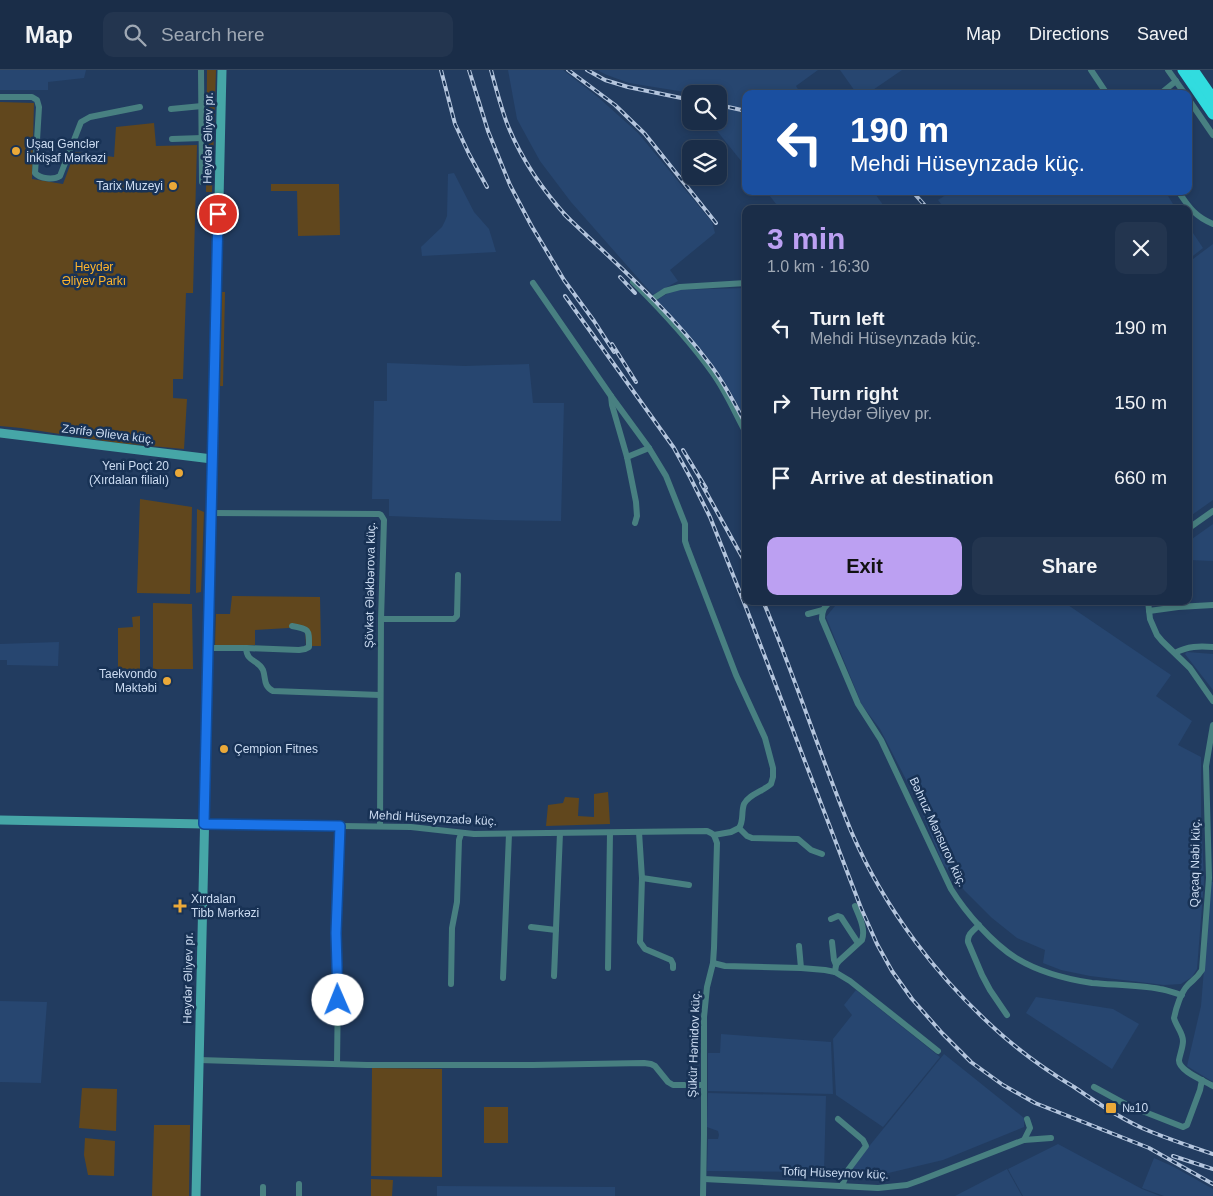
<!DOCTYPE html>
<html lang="en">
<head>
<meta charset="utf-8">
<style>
	body { margin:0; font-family:Arial,sans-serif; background:#23354f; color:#f1f3f6; height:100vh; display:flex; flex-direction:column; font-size:19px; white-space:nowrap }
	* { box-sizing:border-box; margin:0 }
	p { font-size:16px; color:#9fa8b4 }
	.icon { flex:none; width:28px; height:28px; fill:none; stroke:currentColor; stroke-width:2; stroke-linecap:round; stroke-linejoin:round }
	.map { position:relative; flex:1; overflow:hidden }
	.drawer { position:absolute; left:742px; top:135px; width:450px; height:400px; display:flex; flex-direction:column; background:#1a2d48; border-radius:10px; box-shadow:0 2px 8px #0003,0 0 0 1px #384960 }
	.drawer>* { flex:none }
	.guide { position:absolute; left:742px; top:20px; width:450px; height:105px; border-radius:10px; box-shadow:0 2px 8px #0003,0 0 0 1px #384960; background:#1a4fa0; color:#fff; overflow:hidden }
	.buttons { position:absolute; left:682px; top:15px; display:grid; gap:10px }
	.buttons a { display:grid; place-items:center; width:45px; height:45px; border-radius:10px; background:#1a2d48; box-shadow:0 2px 8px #0003,0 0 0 1px #384960; font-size:25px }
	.pin { position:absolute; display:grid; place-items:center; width:42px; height:42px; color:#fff; margin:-21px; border:2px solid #fff; border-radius:50%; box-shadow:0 1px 5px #0007 }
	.me { position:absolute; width:55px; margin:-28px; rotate:359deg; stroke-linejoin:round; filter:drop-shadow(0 0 4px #0008) }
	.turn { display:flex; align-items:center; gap:18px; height:105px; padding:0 25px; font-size:22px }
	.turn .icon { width:65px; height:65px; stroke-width:2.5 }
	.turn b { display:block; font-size:35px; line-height:42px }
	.round { display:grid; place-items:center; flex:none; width:52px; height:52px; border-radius:10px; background:#23354f }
	.overview { display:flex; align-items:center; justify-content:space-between; height:85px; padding:0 25px }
	h1 { font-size:30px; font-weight:700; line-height:38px; color:#bca0f2 }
	.action { display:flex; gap:10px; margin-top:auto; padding:10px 25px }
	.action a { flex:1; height:58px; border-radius:10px; background:#bca0f2; color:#111; font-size:20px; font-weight:700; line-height:58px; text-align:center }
	.action a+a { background:#23354f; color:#f1f3f6 }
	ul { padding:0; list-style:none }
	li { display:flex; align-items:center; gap:15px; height:75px; padding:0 25px }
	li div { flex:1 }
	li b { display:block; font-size:19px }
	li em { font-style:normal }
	header { display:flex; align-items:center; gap:30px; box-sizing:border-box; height:70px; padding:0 25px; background:#1a2d48; border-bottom:1px solid #384960 }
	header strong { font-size:24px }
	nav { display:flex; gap:28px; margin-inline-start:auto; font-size:18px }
	.search { width:350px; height:45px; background:#23354f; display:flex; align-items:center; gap:12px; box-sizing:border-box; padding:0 18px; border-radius:10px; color:#9fa8b4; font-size:19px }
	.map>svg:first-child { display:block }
	.built { fill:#274670 }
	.green { fill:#61471d }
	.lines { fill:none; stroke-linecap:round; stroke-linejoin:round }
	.street { stroke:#488081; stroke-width:6 }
	.secondary { stroke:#46a6a7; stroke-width:9 }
	.highway { stroke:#31dcdf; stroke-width:11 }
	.rail-casing { stroke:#b4c5dd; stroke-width:4 }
	.rail { stroke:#183255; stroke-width:2; stroke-dasharray:5.5; stroke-linecap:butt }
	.route-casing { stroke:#114b97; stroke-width:12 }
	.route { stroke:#1a73e8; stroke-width:9 }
	.poi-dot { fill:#eba939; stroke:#183255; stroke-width:2 }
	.labels { text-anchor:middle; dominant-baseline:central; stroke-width:5; stroke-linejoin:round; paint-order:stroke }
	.street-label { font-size:12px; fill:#ccdcf2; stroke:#183255 }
	.poi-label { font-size:12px; fill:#ccdcf2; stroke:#183255; text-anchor:start }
	.park-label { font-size:12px; fill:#fdb32b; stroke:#183255 }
</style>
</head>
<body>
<header>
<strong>Map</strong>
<div class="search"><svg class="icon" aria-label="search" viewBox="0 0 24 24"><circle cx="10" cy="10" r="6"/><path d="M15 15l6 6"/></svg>Search here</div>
<nav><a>Map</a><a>Directions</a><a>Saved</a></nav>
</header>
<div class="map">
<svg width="1213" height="1126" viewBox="0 0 1213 1126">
	<rect width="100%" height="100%" fill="#223c60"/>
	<!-- built -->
	<g class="built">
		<path d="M0,0H86L84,8L48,12V20H0Z"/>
		<path d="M508,0H563L599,28L638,63L712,152L715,163L670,200L678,211L653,225L571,132L540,91L517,49Z"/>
		<path d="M597,0H818L796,16L801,24H746V97L709,51H719V24H691V30L685,22L629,13L607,5Z"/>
		<path d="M840,0H902L867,24H857Z"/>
		<path d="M454,103L474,142L489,159L496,182L422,186L421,177L442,157L445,151L447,146L448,104Z"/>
		<path d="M766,121H873L886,139H780Z"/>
		<path d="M952,121H1165L1176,139H945L938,130Z"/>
		<path d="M1189,157L1203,178L1189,189Z"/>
		<path d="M1213,174V430L1189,447V192Z"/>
		<path d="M746,218V351L732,324L712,294L657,230L673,220Z"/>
		<path d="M387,293L465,296L529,294L533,333H564L561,451L494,450L389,446V429H372L374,331H387Z"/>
		<path d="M1213,454V491L1189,490V471Z"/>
		<path d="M850,531H1062L1171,605L1156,626L1192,651L1178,675L1201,687V745L1204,811L1197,899L1192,907L1181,914L1164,915L1090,906L1061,900L1043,893L1045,880L1017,868L992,848L964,820L943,794L916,729L880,659L862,635L826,547L835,536Z"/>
		<path d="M59,572L58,596L7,595V590H0V574Z"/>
		<path d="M1187,582L1213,584V620L1185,584Z"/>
		<path d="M1211,812H1213V1012L1187,996L1201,936Z"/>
		<path d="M856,920L940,987L883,1057L836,1025L833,969L852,945L844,935Z"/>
		<path d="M1036,927L1113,939L1139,954L1112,999L1026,943Z"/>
		<path d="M0,931L47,932L41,1013L0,1012Z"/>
		<path d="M721,964L831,972L833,1024L708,1021V983H720Z"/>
		<path d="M944,984L1024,1048V1057L943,1090L880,1105L849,1103V1101Z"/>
		<path d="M708,1023L826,1026L824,1102L707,1101L708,1069H718L719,1065L718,1061L707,1057Z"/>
		<path d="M1058,1074L1142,1119L1160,1126H1023L1008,1099Z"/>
		<path d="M1154,1088L1174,1097L1213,1119V1126H1164L1142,1118Z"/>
		<path d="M1007,1099L1022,1126H955Z"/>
		<path d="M437,1116L615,1117V1126H437Z"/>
	</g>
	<!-- green -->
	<g class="green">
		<path d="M207,0H216L212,122H206Z"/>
		<path d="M0,32L34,33L32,109L63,114L75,82L114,87L116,57L154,53L156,76L197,75L193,223H186L183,309H173V328L187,329L184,379L118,373L21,358L0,356Z"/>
		<path d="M271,114H339L340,165L298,166L297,121H271Z"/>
		<path d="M221,222H225L223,316H220Z"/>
		<path d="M140,429L192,437L190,524L137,523Z"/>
		<path d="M197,439L204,442L201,522L196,523Z"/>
		<path d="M232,526L320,527L321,576H306L305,557L255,560V575H215L216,544H230Z"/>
		<path d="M153,533L192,534L193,599H153Z"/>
		<path d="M140,546V600H118V558L133,557L132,547Z"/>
		<path d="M608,722L610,754L546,756L548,735L563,733L565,727L579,728L578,746L594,747V724Z"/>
		<path d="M372,998L442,999V1107L371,1106Z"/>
		<path d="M82,1018L117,1019L116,1061L79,1058Z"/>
		<rect x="484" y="1037" width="24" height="36"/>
		<path d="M154,1055H190L189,1126H152Z"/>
		<path d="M85,1068L115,1071L114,1106L88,1105L84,1085Z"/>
		<path d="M371,1109L393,1110L392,1126H371Z"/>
	</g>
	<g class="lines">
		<!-- street -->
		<g class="street">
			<path d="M201,0L202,112"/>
			<path d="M1091,0L1107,24"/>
			<path d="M1168,0L1185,24"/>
			<path d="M1160,24L1176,11"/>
			<path d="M0,27H32L37,30L39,37L35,103C40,109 54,110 60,106L81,52L90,47L140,37"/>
			<path d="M1189,30L1213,65"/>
			<path d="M171,39L202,36"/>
			<path d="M172,69L202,68"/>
			<path d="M1178,121C1189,137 1194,146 1213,154"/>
			<path d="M633,212C661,240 689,270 712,302C726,321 735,343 746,363"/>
			<path d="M533,213L611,326L612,335L627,387L636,432L637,446L635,453"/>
			<path d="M651,230L665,221L680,217L746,213"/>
			<path d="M611,326L649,378L666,406L685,454V471L687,477L736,605L765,668L773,698V707L771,714C764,721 749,724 744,734C741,742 744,751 739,758L731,762L714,765"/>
			<path d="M627,387L649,378"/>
			<path d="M211,443L379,444L381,445L384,450L381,549L380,756"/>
			<path d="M1189,458L1213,441"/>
			<path d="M832,531C824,535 822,541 822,549L858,634L881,670L951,819C966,843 992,873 1016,888C1039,902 1065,909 1092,913C1114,915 1138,915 1160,919C1167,920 1175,923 1182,925"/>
			<path d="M1148,531L1150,549L1157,565L1162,571L1190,598L1213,631"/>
			<path d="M1149,541L1178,537L1213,535"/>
			<path d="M808,544L823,540"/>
			<path d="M381,549H454L457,546L458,505"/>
			<path d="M208,578H246C247,593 258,589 263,600C266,608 263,616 273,621L380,625"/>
			<path d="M246,578L299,580L305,579L309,577C309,560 310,559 292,556"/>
			<path d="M1175,583C1188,576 1199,576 1213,577"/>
			<path d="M1213,655L1206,696L1209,808L1202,900C1197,908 1194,909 1188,915C1181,922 1176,938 1174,948C1176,956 1183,963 1183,971C1183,977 1180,984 1179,990C1178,1001 1205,1011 1213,1016"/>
			<path d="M204,754L411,757L474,764L707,761L711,763L714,765"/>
			<path d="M739,758L747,766L752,768L798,769L811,780L822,784"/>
			<path d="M639,762L642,808L640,872L645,879L671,890L673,894V898"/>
			<path d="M642,808L689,815"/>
			<path d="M831,849L838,846L841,847L858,873"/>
			<path d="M979,855C974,860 967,864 968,872L982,905L990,920L1007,945"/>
			<path d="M531,857L556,860"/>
			<path d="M832,872L834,890L836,895"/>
			<path d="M799,876L801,898"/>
			<path d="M713,893L725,896L801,898L825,900L835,902L850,911L938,981"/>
			<path d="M608,898L610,763"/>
			<path d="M835,902L836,895L839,891L862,870C866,859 859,846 855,836"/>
			<path d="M554,906L560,763"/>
			<path d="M503,908L509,764"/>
			<path d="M451,914L452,858L457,832L459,770L461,764"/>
			<path d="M199,990L367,995H533L644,993L651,994L655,996L668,1012L673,1015H703"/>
			<path d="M337,994L338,917L336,863L340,756"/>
			<path d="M1094,1017L1127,1035L1183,1057L1187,1055L1200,1020L1202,1010"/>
			<path d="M838,1049L863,1070L866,1076L848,1100L842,1116"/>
			<path d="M1024,1070L1051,1068"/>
			<path d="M704,1109L878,1118L907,1115L921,1110L1024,1070L1030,1058L1027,1049"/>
			<path d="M263,1126V1117"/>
			<path d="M299,1126V1114"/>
			<path d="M703,1126L704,1064V947L707,917L713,893L714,878L717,773L714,765"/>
		</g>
		<!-- secondary -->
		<g class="secondary">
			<path d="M0,363L212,389"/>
			<path d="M0,750L204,754"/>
			<path d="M196,1126L222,0"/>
		</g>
		<!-- highway -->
		<g class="highway">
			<path d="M1183,0L1213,44"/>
			<path d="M1193,0L1213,29"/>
		</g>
		<!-- rail casing -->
		<g class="rail-casing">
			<g id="rail">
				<path d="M441,0L455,54L469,84L487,117"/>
				<path d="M469,0L488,61L510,115L531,155L564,210L594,251L614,282"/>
				<path d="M491,0C496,18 501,38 508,56C522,90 544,122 569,149"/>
				<path d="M568,0L615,35L645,64L716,153"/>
				<path d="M587,0L605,10L628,17L691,30"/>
				<path d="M719,35L746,41"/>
				<path d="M912,121L928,139"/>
				<path d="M564,144C614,192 668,238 709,293C724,312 735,334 746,355"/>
				<path d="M620,207L635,223"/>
				<path d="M565,226L674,378L690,407L710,447L747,540L861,838L877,874L892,901L912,929L942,963L971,992L1003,1015L1035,1033L1149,1078L1213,1114"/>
				<path d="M612,274L636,312"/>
				<path d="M683,380L706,418"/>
				<path d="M701,413L746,494"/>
				<path d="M763,531C795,607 820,685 851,761C885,840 939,910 1003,966C1025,985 1049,1002 1074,1017C1096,1032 1118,1047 1142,1058C1165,1068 1189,1076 1213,1084"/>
				<path d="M1173,1086L1213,1099"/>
			</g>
		</g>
		<!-- rail -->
		<use href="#rail" class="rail"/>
	</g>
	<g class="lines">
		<!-- route casing -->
		<g class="route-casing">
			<path id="route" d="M218,144L204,754L340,756L336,863L338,930"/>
		</g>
		<!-- route -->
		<use href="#route" class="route"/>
	</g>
	<!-- markers -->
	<g class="poi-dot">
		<circle cx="16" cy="81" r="5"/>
		<circle cx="173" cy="116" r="5"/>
		<circle cx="179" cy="403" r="5"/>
		<circle cx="167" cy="611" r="5"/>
		<circle cx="224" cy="679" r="5"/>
		<path d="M177.5 828.5h5v5h5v5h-5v5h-5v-5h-5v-5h5z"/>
		<rect x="1105" y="1032" width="12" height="12" rx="2.5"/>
	</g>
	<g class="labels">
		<!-- street labels -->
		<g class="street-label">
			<text transform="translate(208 68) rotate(-89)">Heydər Əliyev pr.</text>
			<text transform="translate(108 364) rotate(7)">Zərifə Əlieva küç.</text>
			<text transform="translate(370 515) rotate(-89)">Şövkət Ələkbərova küç.</text>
			<text transform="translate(433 748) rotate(3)">Mehdi Hüseynzadə küç.</text>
			<text transform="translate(938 762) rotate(65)">Bəhruz Mənsurov küç.</text>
			<text transform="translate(1195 793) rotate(-89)">Qaçaq Nəbi küç.</text>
			<text transform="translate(188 908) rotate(-89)">Heydər Əliyev pr.</text>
			<text transform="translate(694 974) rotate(-88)">Şükür Həmidov küç.</text>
			<text transform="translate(835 1103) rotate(2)">Tofiq Hüseynov küç.</text>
		</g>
		<!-- poi labels -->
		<g class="poi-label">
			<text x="26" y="74">Uşaq Gənclər<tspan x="26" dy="14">İnkişaf Mərkəzi</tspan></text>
			<text x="163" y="116" text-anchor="end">Tarix Muzeyi</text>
			<text x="169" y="396" text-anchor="end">Yeni Poçt 20<tspan x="169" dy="14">(Xırdalan filialı)</tspan></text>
			<text x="157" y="604" text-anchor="end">Taekvondo<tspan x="157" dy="14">Məktəbi</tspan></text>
			<text x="234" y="679">Çempion Fitnes</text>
			<text x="191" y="829">Xırdalan<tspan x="191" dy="14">Tibb Mərkəzi</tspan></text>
			<text x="1122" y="1038">№10</text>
		</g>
		<!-- park labels -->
		<g class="park-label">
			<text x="94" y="197">Heydər<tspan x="94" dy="14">Əliyev Parkı</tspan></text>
		</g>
	</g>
</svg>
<div class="buttons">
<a><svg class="icon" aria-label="search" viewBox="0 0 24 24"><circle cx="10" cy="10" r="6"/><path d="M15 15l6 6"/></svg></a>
<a><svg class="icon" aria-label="layers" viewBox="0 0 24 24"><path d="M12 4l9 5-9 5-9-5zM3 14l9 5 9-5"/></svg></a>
</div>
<div class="pin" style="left:218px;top:144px;background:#d93025"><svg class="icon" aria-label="arrive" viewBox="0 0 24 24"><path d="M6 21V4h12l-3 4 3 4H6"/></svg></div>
<svg class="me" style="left:338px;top:930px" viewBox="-20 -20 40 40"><circle r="19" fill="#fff"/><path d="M0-13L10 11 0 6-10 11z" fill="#1a73e8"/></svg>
<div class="guide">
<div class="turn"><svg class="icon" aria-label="left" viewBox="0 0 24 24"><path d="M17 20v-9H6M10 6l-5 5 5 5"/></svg><div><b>190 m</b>Mehdi Hüseynzadə küç.</div></div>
</div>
<section class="drawer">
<div class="overview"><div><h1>3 min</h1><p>1.0 km · 16:30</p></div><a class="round"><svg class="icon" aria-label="close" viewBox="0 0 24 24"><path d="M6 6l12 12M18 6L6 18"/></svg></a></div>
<ul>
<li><svg class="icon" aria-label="left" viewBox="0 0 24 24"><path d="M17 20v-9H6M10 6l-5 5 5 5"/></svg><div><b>Turn left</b><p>Mehdi Hüseynzadə küç.</p></div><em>190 m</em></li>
<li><svg class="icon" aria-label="right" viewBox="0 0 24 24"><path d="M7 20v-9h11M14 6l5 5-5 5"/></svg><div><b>Turn right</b><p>Heydər Əliyev pr.</p></div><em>150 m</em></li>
<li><svg class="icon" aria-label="arrive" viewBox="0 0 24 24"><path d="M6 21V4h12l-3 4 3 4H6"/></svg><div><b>Arrive at destination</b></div><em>660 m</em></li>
</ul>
<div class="action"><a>Exit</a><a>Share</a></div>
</section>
</div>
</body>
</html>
